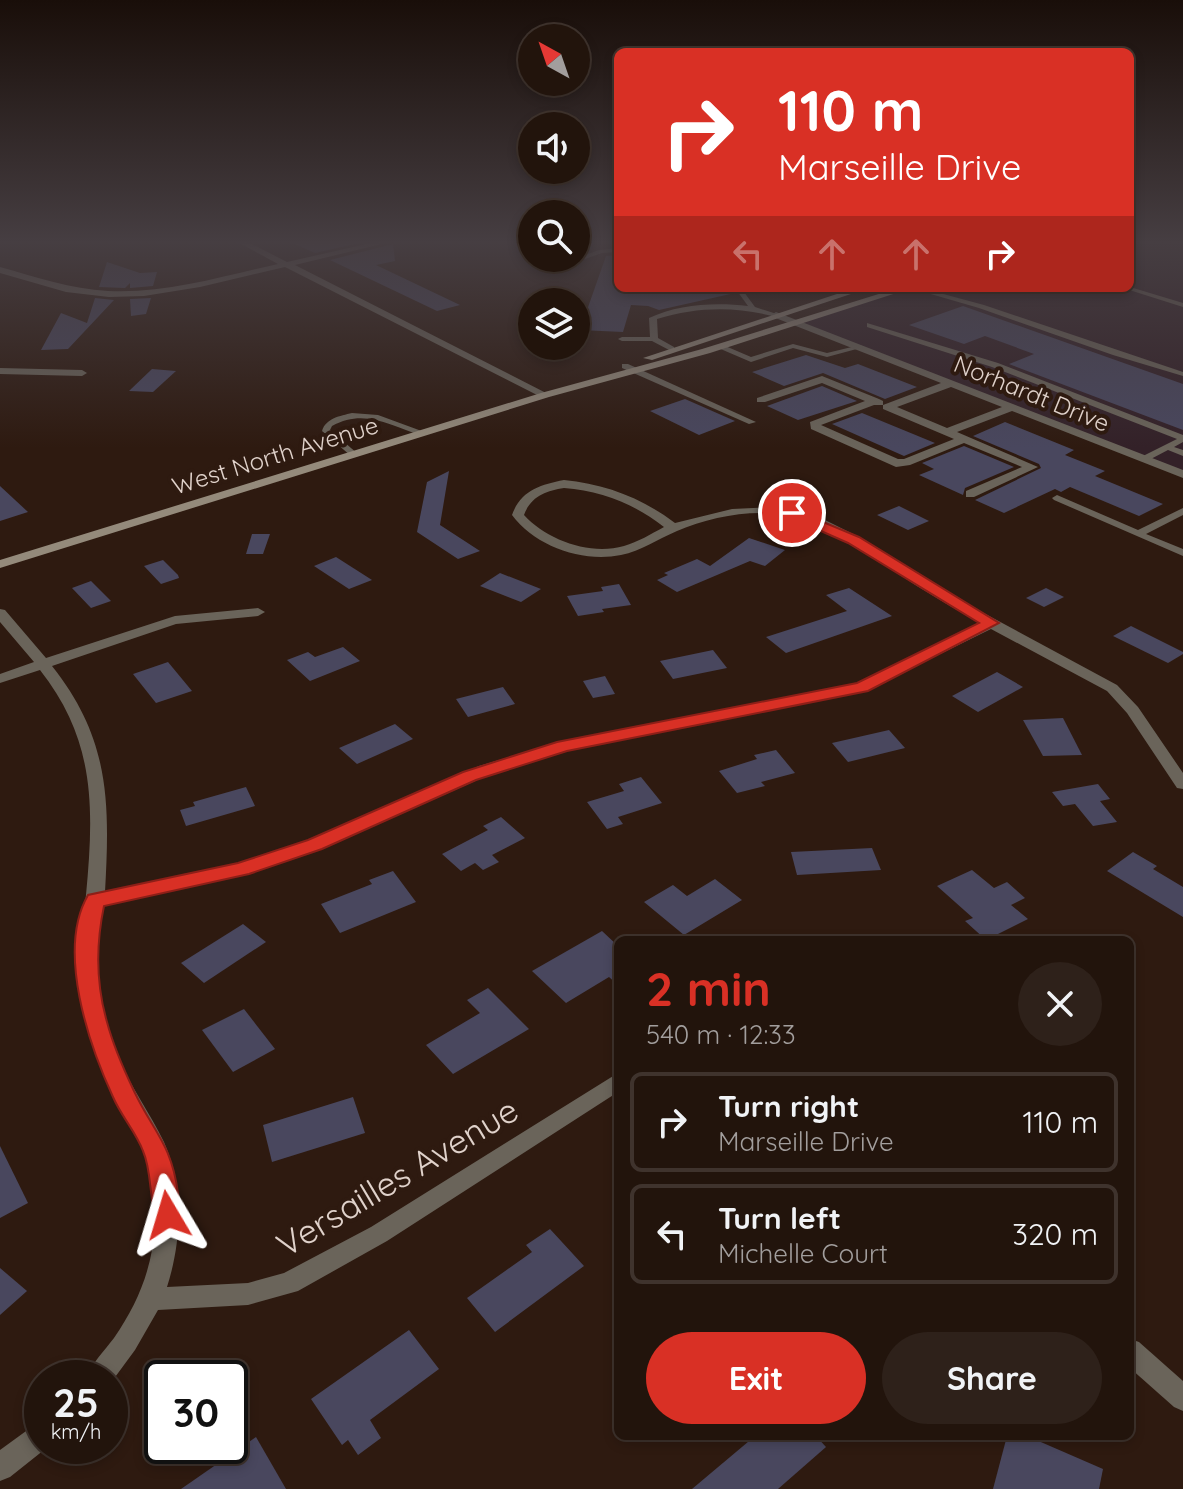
<!DOCTYPE html>
<html lang="en">
<head>
<meta charset="utf-8">
<style>
	body { margin:0; font-family:Quicksand,sans-serif; background:#2e211a; color:#f1f3f6; height:100vh; display:flex; flex-direction:column; font-size:30px; white-space:nowrap }
	* { box-sizing:border-box; margin:0 }
	p { font-size:26px; color:#a29e9d }
	.icon { flex:none; width:44px; height:44px; fill:none; stroke:currentColor; stroke-width:2; stroke-linecap:round; stroke-linejoin:round }
	.map { position:relative; flex:1; overflow:hidden }
	.drawer { position:absolute; left:614px; top:936px; width:520px; height:504px; display:flex; flex-direction:column; background:#22140c; border-radius:12px; box-shadow:0 4px 12px #0003,0 0 0 2px #3f332d }
	.drawer>* { flex:none }
	.guide { position:absolute; left:614px; top:48px; width:520px; height:244px; border-radius:12px; box-shadow:0 4px 12px #0003,0 0 0 2px #3f332d; background:#d93025; color:#fff; overflow:hidden }
	.needle { width:52px; rotate:320deg }
	.controls { position:absolute; left:518px; top:24px; display:grid; gap:16px }
	.controls a { display:grid; place-items:center; width:72px; height:72px; border-radius:50%; background:#22140c; box-shadow:0 4px 12px #0003,0 0 0 2px #3f332d; font-size:40px }
	.speed { position:absolute; left:24px; top:1360px; display:flex; gap:16px; font-size:40px; font-weight:700; text-align:center }
	.speed>* { display:grid; place-content:center; width:104px; height:104px; border-radius:50%; background:#22140c; box-shadow:0 4px 12px #0003,0 0 0 2px #3f332d; line-height:1 }
	.speed small { font-size:20px; font-weight:400 }
	.speed .limit { border:4px solid #111; border-radius:12px; background:#fff; color:#111 }
	.pin { position:absolute; display:grid; place-items:center; width:68px; height:68px; color:#fff; margin:-34px; border:4px solid #fff; border-radius:50%; box-shadow:0 2px 8px #0007 }
	.me { position:absolute; width:88px; margin:-44px; rotate:353deg; stroke-linejoin:round; filter:drop-shadow(0 0 6px #0008) }
	.turn { display:flex; align-items:center; gap:28px; height:168px; padding:0 32px; font-size:36px }
	.turn .icon { width:104px; height:104px; stroke-width:2.5 }
	.turn b { display:block; font-size:56px; line-height:68px }
	.lanes { display:flex; align-items:center; height:76px; padding:0 32px; background:#0003; justify-content:center; gap:40px; direction:ltr }
	.lanes .off { opacity:.35 }
	.round { display:grid; place-items:center; flex:none; width:84px; height:84px; border-radius:42px; background:#2e211a }
	.summary { display:flex; align-items:center; justify-content:space-between; height:136px; padding:0 32px }
	h1 { font-size:48px; font-weight:700; line-height:60px; color:#d93025 }
	.button { display:flex; gap:16px; margin-top:auto; padding:16px 32px }
	.button a { flex:1; height:92px; border-radius:48px; background:#d93025; color:#fff; font-size:32px; font-weight:700; line-height:92px; text-align:center }
	.button a+a { background:#2e211a; color:#f1f3f6 }
	ul { padding:0; list-style:none }
	li { display:flex; align-items:center; gap:24px; height:100px; margin:0 16px 12px; padding:0 16px; border:4px solid #3f332d; border-radius:12px }
	li div { flex:1 }
	li b { display:block; font-size:30px }
	li em { font-style:normal }
	.map>svg:first-child { display:block }
	.commercial { fill:#332128 }
	.building { fill:#49475e }
	.lines { fill:none; stroke-linecap:round; stroke-linejoin:round }
	.service { fill:#6a645a; fill-rule:evenodd }
	.minor { fill:#6a645a; fill-rule:evenodd }
	.secondary { fill:#948a7b; fill-rule:evenodd }
	.route { fill:#d93025; stroke:#8d1f18; stroke-width:2 }
	.labels { text-anchor:middle; dominant-baseline:central; stroke-width:8; stroke-linejoin:round; paint-order:stroke }
	.far-street-label { font-size:24px; fill:#e0d2cb; stroke:#2e1a10 }
	.near-street-label { font-size:34px; fill:#e0d2cb; stroke:#2e1a10 }
</style>
</head>
<body>
<div class="map">
<svg width="1183" height="1489" viewBox="0 0 1183 1489">
	<rect width="100%" height="100%" fill="#2e1a10"/>
	<!-- commercial -->
	<path class="commercial" d="M1130,240H1183V474L798,323L907,288H1130Z"/>
	<!-- building -->
	<g class="building">
		<path d="M286,240H372L315,253Z"/>
		<path d="M393,244L395,261L376,265L460,305L437,311L330,260Z"/>
		<path d="M618,255V288H732L735,293L659,310L648,306L631,305L623,332L580,330L606,256Z"/>
		<path d="M107,262L140,273L157,272L153,286L130,288V283L125,288L99,287Z"/>
		<path d="M95,298L114,300L68,349L41,350L61,313L87,323Z"/>
		<path d="M151,298L146,314L131,316L130,299Z"/>
		<path d="M963,306L1183,384V430L1009,364L1034,354L985,336L964,344L909,325Z"/>
		<path d="M806,355L845,368L858,364L917,387L885,399L823,373L784,386L752,372Z"/>
		<path d="M152,369L176,371L153,392L129,391Z"/>
		<path d="M822,386L857,401L798,420L767,406Z"/>
		<path d="M685,399L735,421L699,435L650,411Z"/>
		<path d="M862,413L935,443L904,456L832,424Z"/>
		<path d="M1005,422L1074,450L1065,455L1105,471L1095,476L1163,504L1139,516L1070,487L1061,492L1055,489L1004,513L975,500L1041,468L1039,464L973,436Z"/>
		<path d="M964,446L1014,467L965,488L963,495L919,475L934,469L922,463Z"/>
		<path d="M449,471L440,525L480,551L458,559L417,532L427,482Z"/>
		<path d="M0,486L28,512L0,521Z"/>
		<path d="M899,506L929,521L908,530L877,515Z"/>
		<path d="M252,534H270L263,554H246Z"/>
		<path d="M749,538L785,550L765,566L750,561L677,592L657,580L668,575L664,573L697,559L710,566Z"/>
		<path d="M336,557L372,580L349,589L314,566Z"/>
		<path d="M163,560L178,575L179,578L161,584L144,566Z"/>
		<path d="M500,573L541,589L521,602L480,586Z"/>
		<path d="M91,581L111,601L91,608L72,588Z"/>
		<path d="M619,584L631,605L602,609L604,612L578,616L567,596L603,591L601,587Z"/>
		<path d="M849,588L892,616L786,653L766,637L847,611L826,595Z"/>
		<path d="M1046,588L1064,597L1044,607L1026,598Z"/>
		<path d="M1131,626L1183,652V654L1168,663L1113,636Z"/>
		<path d="M343,647L360,661L310,681L287,660L308,652L315,657Z"/>
		<path d="M713,650L727,668L673,679L660,661Z"/>
		<path d="M168,662L192,691L156,703L133,674Z"/>
		<path d="M997,672L1023,687L978,712L952,696Z"/>
		<path d="M605,676L615,694L593,698L583,681Z"/>
		<path d="M503,687L515,704L468,717L456,699Z"/>
		<path d="M1063,718L1082,755L1043,756L1023,720Z"/>
		<path d="M395,724L413,739L357,764L339,748Z"/>
		<path d="M889,730L905,748L848,762L832,743Z"/>
		<path d="M776,750L795,773L761,782L765,786L737,793L719,771L757,759L754,755Z"/>
		<path d="M641,777L662,803L618,817L623,824L607,829L587,802L624,791L619,784Z"/>
		<path d="M1098,784L1110,799L1100,801L1117,822L1093,826L1075,804L1063,806L1052,792Z"/>
		<path d="M246,787L255,806L186,826L180,810L195,806L193,802Z"/>
		<path d="M501,817L525,838L492,855L499,862L483,870L475,863L461,871L442,854L488,830L483,826Z"/>
		<path d="M872,848L881,870L797,875L791,852Z"/>
		<path d="M1133,852L1157,866L1153,869L1183,887V917L1107,871Z"/>
		<path d="M972,870L994,888L1007,882L1025,898L1011,905L1028,919L986,940L965,921L973,918L937,886Z"/>
		<path d="M393,871L416,902L340,933L321,904L372,884L369,880Z"/>
		<path d="M715,879L742,900L684,935L644,902L673,885L687,896Z"/>
		<path d="M243,924L266,942L204,983L181,963Z"/>
		<path d="M602,931L618,946V985L609,977L566,1003L532,971Z"/>
		<path d="M488,988L529,1029L453,1074L426,1045L480,1013L467,1000Z"/>
		<path d="M244,1009L275,1049L233,1072L202,1030Z"/>
		<path d="M353,1097L365,1133L272,1162L263,1125Z"/>
		<path d="M0,1146L28,1203L0,1218Z"/>
		<path d="M550,1229L584,1266L495,1332L467,1298L532,1252L526,1245Z"/>
		<path d="M0,1268L27,1291L0,1315Z"/>
		<path d="M409,1330L439,1369L370,1420L381,1438L358,1455L348,1440L342,1445L311,1399Z"/>
		<path d="M755,1436H816L826,1447L778,1489H692Z"/>
		<path d="M1007,1436H1027L1103,1469L1099,1489H993Z"/>
		<path d="M256,1437L286,1489H181Z"/>
	</g>
	<g class="lines">
		<!-- service -->
		<g class="service">
			<path d="M618,248V252L602,253L562,267L559,265L599,250Z"/>
			<path d="M1130,287L1183,303V307L1123,288Z"/>
			<path d="M735,288H741L755,307L780,315L776,317C735,306 697,307 657,319L658,338L674,347V351H671L652,341H622L618,339L622,337H650L649,318C678,304 716,302 748,306Z"/>
			<path d="M910,288H921L984,305L1183,372V376L1113,355L979,308Z"/>
			<path d="M867,323L998,363L1183,435V442L1174,447L1183,450V456L1168,450L1147,461H1141V457L1177,439L992,367L867,327Z"/>
			<path d="M793,344L827,353L860,345L864,347L827,357L793,348L751,362L716,347L723,345L751,357Z"/>
			<path d="M622,364H628L756,422L749,424L622,368Z"/>
			<path d="M352,413L378,415L427,433L423,436C390,426 365,408 332,426L330,430L358,454L351,456L322,431C326,418 340,416 352,413Z"/>
			<path d="M1057,495L1138,530L1183,508V515L1146,534L1183,549V556L1054,500L1052,498Z"/>
		</g>
		<!-- minor -->
		<g class="minor">
			<path d="M234,240H244L287,262L384,240H398L295,265L550,395L541,397L285,267L200,287L144,296L109,297L66,292L0,273V267C36,277 71,289 108,291C165,294 223,276 278,264Z"/>
			<path d="M776,312L1183,470V478L1012,411L957,432L1038,467L974,497H966V491L1022,467L964,443L910,465L896,467L811,429L810,422L865,401L822,383L765,402H757V398L822,376L879,399L883,401V405L941,383L773,317L771,315ZM951,387L1002,407L947,428L897,407ZM874,405H883V409L954,439L904,459H898L821,425Z"/>
			<path d="M0,368L82,370L87,373L82,376L0,374Z"/>
			<path d="M564,480C605,484 642,498 675,523L732,509L777,507L817,516L855,535L967,604L1117,685L1138,707L1183,773V789L1177,788L1127,713L1107,691L991,629L867,690L566,750L491,774L321,849L242,875L103,905C93,955 98,1007 117,1055C130,1086 150,1113 164,1142C184,1187 182,1240 167,1287L248,1283L284,1273L371,1227L618,1073V1092L387,1241L298,1291L248,1305L158,1310L135,1350L110,1384V1378H86C92,1363 104,1351 114,1338C138,1303 152,1269 155,1226C161,1141 104,1098 86,1022C79,993 75,961 79,931C80,919 85,907 86,895C94,809 96,741 40,670L0,683V674L34,662L0,622V609L5,610L46,658L175,616L258,608L265,612L258,616L176,624L52,666C110,739 110,802 105,892L239,863L309,841L479,766L557,743L858,683L980,623C959,611 938,599 917,586C877,560 837,527 790,516C754,508 710,517 677,531C658,539 641,551 621,555C582,563 535,546 512,515C521,490 540,485 564,480ZM564,488C601,491 635,504 664,527C651,534 638,542 624,546C590,556 547,540 524,515C531,496 546,491 564,488Z"/>
			<path d="M1130,1339L1139,1342L1183,1381V1411L1174,1407L1130,1368Z"/>
			<path d="M42,1422V1446H49L10,1477L0,1481V1450L33,1426Z"/>
		</g>
		<!-- secondary -->
		<g class="secondary">
			<path d="M855,288H869L652,360L643,358Z"/>
			<path d="M898,288H912L710,353L549,397L0,568V560L541,393L702,349Z"/>
		</g>
	</g>
	<!-- sky -->
	<linearGradient id="sky" x2="0" y2="1"><stop stop-color="#190e09"/><stop offset="0.54" stop-color="#463e42"/><stop offset="1" stop-color="#463e42" stop-opacity="0"/></linearGradient>
	<rect width="1183" height="448" fill="url(#sky)"/>
	<!-- route -->
	<path class="route" d="M792,509L859,537L999,623L868,691L567,751L476,780L322,849L249,874L104,906C96,944 96,984 107,1022C113,1045 124,1070 134,1091C154,1133 171,1143 178,1193C179,1204 182,1213 177,1223L168,1226L158,1223C148,1201 153,1174 143,1151C136,1132 121,1116 113,1097C89,1045 56,950 88,895L238,863L308,840L463,772L557,742L857,683L979,623L848,543L787,516V510Z"/>
	<g class="labels">
		<!-- far-street labels -->
		<g class="far-street-label">
			<text transform="translate(1032 393) rotate(22)">Norhardt Drive</text>
			<text transform="translate(275 455) rotate(-17)">West North Avenue</text>
		</g>
		<!-- near-street labels -->
		<g class="near-street-label">
			<text transform="translate(397 1177) rotate(-31)">Versailles Avenue</text>
		</g>
	</g>
</svg>
<div class="controls">
<a><svg class="needle" viewBox="-14 -14 28 28"><path d="M0-13l5 13h-10z" fill="#e53935"/><path d="M0 13l5-13h-10z" fill="#a29e9d"/></svg></a>
<a><svg class="icon" aria-label="sound" viewBox="0 0 24 24"><path d="M4 9h4l5-4v14l-5-4H4zM17 9q2 3 0 6"/></svg></a>
<a><svg class="icon" aria-label="search" viewBox="0 0 24 24"><circle cx="10" cy="10" r="6"/><path d="M15 15l6 6"/></svg></a>
<a><svg class="icon" aria-label="layers" viewBox="0 0 24 24"><path d="M12 4l9 5-9 5-9-5zM3 14l9 5 9-5"/></svg></a>
</div>
<div class="speed"><div>25<small>km/h</small></div><div class="limit">30</div></div>
<div class="pin" style="left:792px;top:513px;background:#d93025"><svg class="icon" aria-label="arrive" viewBox="0 0 24 24"><path d="M6 21V4h12l-3 4 3 4H6"/></svg></div>
<svg class="me" style="left:168px;top:1215px" viewBox="-20 -20 40 40"><path d="M0-17L14 15 0 8-14 15z" fill="#d93025" stroke="#fff" stroke-width="4"/></svg>
<div class="guide">
<div class="turn"><svg class="icon" aria-label="right" viewBox="0 0 24 24"><path d="M7 20v-9h11M14 6l5 5-5 5"/></svg><div><b>110 m</b>Marseille Drive</div></div>
<div class="lanes"><svg class="icon off" aria-label="left" viewBox="0 0 24 24"><path d="M17 20v-9H6M10 6l-5 5 5 5"/></svg><svg class="icon off" aria-label="ahead" viewBox="0 0 24 24"><path d="M12 20V5M6 11l6-6 6 6"/></svg><svg class="icon off" aria-label="ahead" viewBox="0 0 24 24"><path d="M12 20V5M6 11l6-6 6 6"/></svg><svg class="icon" aria-label="right" viewBox="0 0 24 24"><path d="M7 20v-9h11M14 6l5 5-5 5"/></svg></div>
</div>
<section class="drawer">
<div class="summary"><div><h1>2 min</h1><p>540 m · 12:33</p></div><a class="round"><svg class="icon" aria-label="close" viewBox="0 0 24 24"><path d="M6 6l12 12M18 6L6 18"/></svg></a></div>
<ul>
<li><svg class="icon" aria-label="right" viewBox="0 0 24 24"><path d="M7 20v-9h11M14 6l5 5-5 5"/></svg><div><b>Turn right</b><p>Marseille Drive</p></div><em>110 m</em></li>
<li><svg class="icon" aria-label="left" viewBox="0 0 24 24"><path d="M17 20v-9H6M10 6l-5 5 5 5"/></svg><div><b>Turn left</b><p>Michelle Court</p></div><em>320 m</em></li>
</ul>
<div class="button"><a>Exit</a><a>Share</a></div>
</section>
</div>
</body>
</html>
